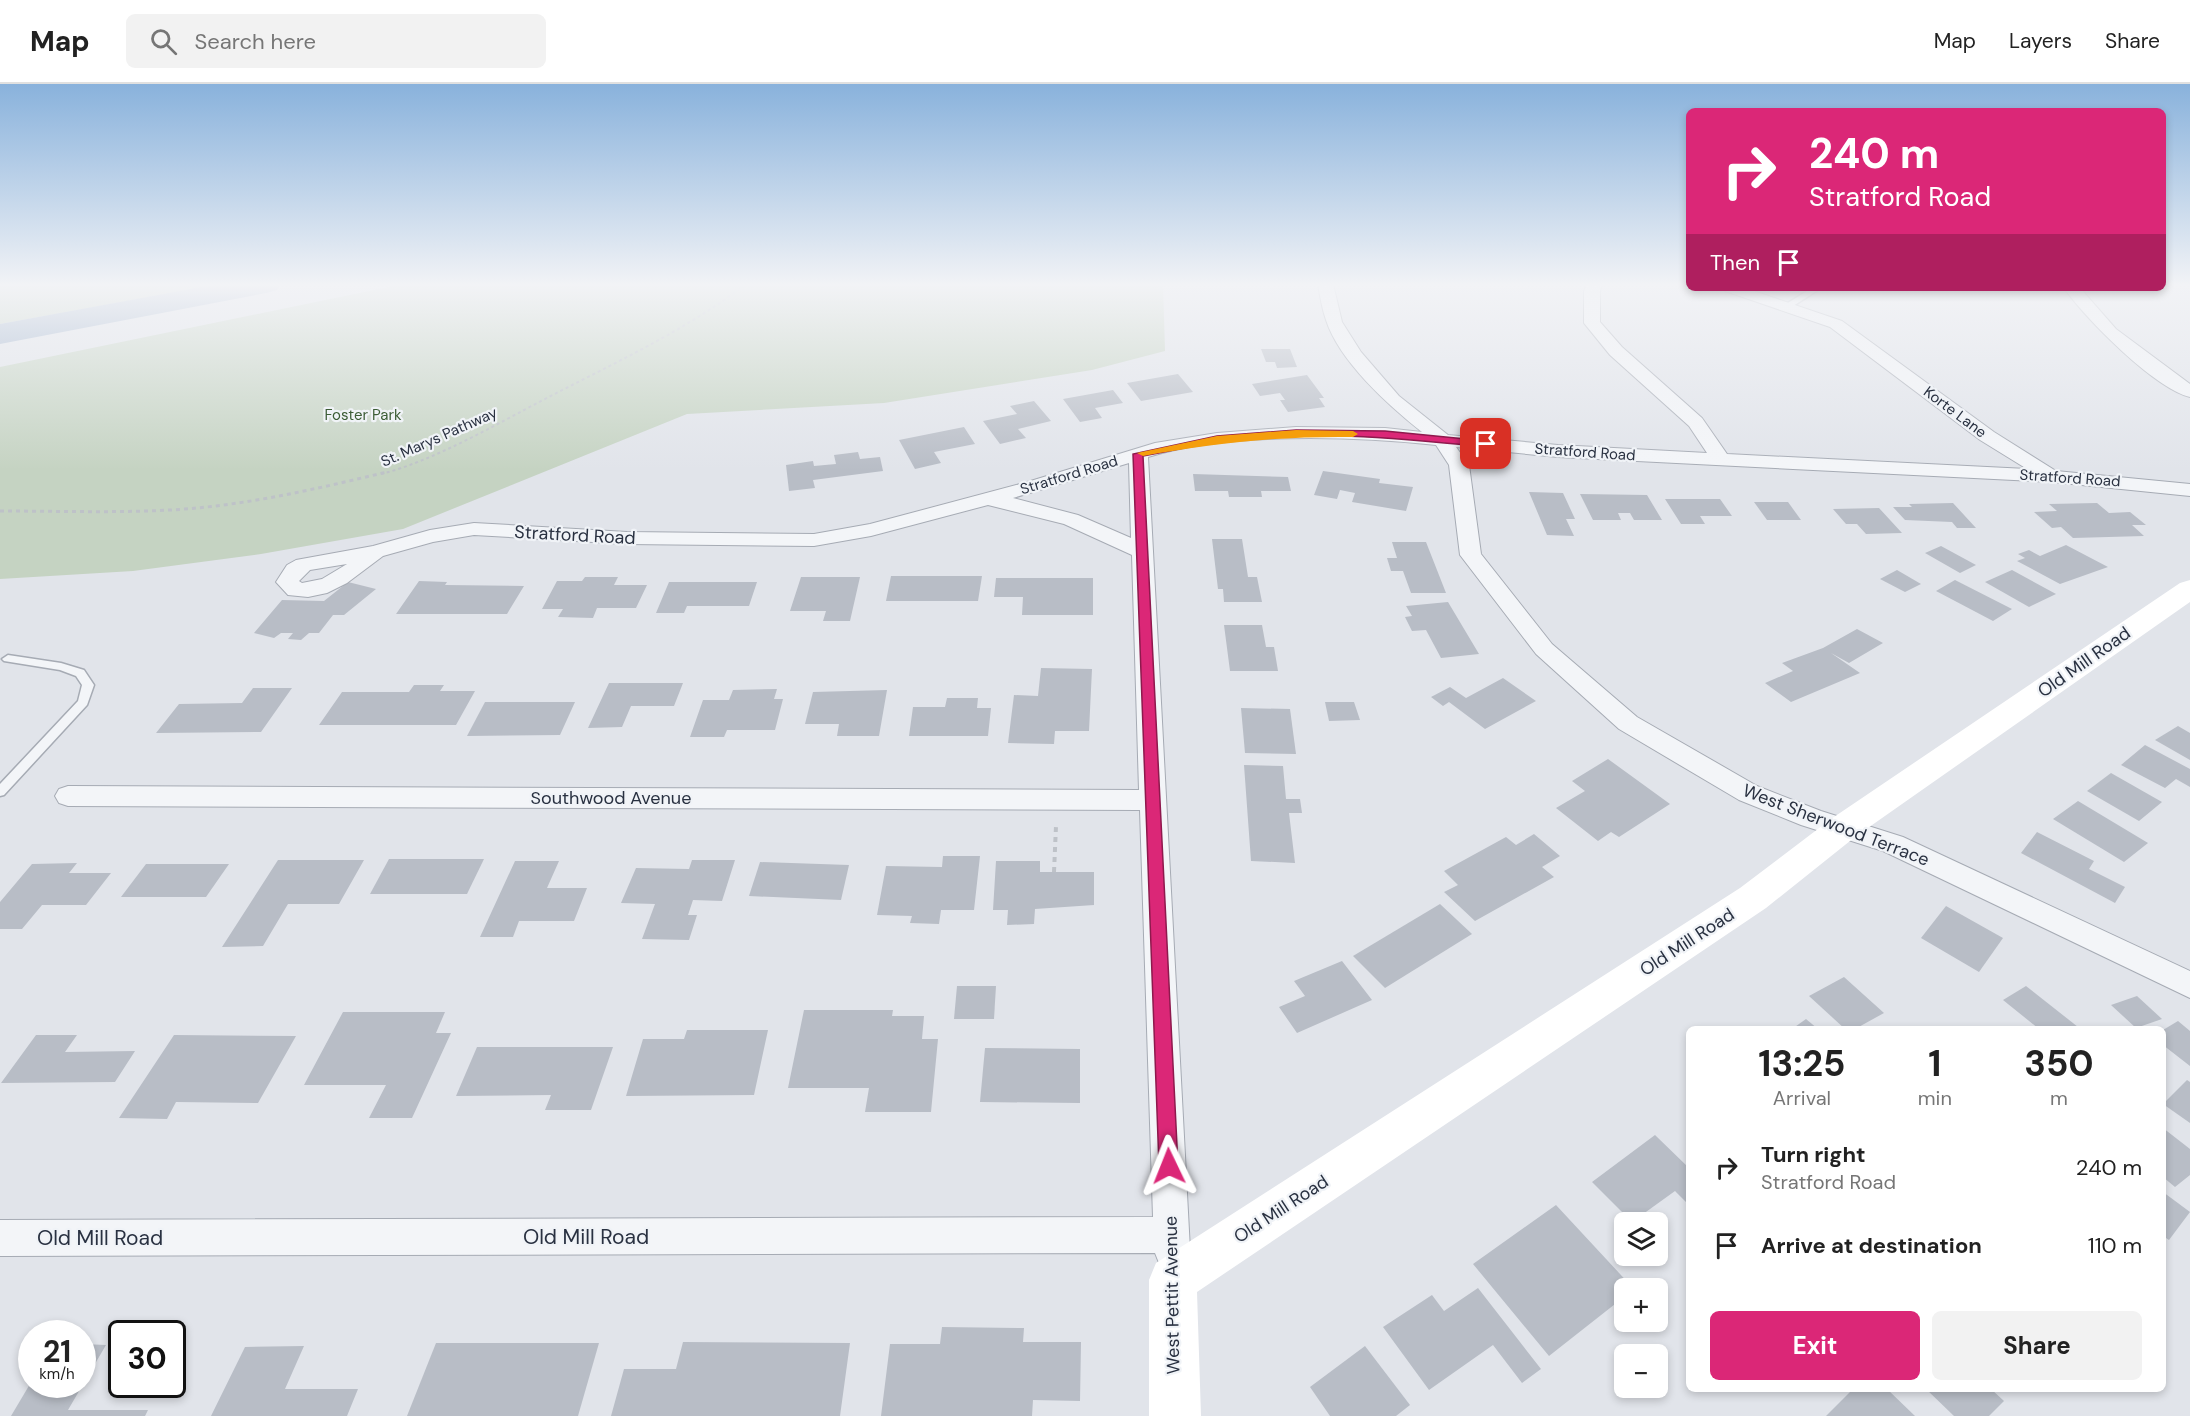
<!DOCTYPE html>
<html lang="en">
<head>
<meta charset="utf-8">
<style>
	body { margin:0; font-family:"DM Sans",sans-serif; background:#f2f2f2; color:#222; height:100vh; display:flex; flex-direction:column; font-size:22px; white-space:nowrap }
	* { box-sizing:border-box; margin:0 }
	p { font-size:20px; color:#767676 }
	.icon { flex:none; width:33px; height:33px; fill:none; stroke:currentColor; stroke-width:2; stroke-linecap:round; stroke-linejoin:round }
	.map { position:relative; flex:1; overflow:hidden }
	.details { position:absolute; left:1686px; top:942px; width:480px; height:366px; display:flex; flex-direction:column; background:#fff; border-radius:9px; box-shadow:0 3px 9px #0003 }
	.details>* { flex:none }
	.guide { position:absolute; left:1686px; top:24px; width:480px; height:183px; border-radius:9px; box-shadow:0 3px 9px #0003; background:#db2777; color:#fff; overflow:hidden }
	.buttons { position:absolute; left:1614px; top:1128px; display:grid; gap:12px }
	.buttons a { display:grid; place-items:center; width:54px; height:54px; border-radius:9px; background:#fff; box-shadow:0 3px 9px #0003; font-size:30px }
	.speed { position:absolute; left:18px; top:1236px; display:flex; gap:12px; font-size:30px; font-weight:700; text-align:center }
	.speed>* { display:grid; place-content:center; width:78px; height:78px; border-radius:50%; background:#fff; box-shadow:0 3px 9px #0003; line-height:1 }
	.speed small { font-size:15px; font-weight:400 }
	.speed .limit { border:3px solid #111; border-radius:9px; background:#fff; color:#111 }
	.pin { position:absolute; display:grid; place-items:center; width:51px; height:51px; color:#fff; margin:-26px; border-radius:12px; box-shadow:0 3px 9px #0006 }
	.me { position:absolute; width:66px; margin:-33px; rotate:358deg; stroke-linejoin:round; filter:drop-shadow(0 0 4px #0008) }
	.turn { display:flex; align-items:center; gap:21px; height:126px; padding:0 24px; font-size:27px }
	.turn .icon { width:78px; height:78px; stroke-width:2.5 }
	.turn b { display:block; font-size:42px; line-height:51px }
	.then { display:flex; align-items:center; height:57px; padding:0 24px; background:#0003; gap:12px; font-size:22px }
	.eta { display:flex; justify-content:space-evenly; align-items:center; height:102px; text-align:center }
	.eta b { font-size:36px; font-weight:700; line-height:42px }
	.button { display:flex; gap:12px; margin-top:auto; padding:12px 24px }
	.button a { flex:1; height:69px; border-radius:9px; background:#db2777; color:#fff; font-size:24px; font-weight:700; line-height:69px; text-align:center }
	.button a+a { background:#f2f2f2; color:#222 }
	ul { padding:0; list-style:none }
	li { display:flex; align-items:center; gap:18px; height:78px; padding:0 24px }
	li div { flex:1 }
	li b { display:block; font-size:22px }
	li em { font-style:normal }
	header { display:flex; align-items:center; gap:36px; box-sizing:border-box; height:84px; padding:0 30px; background:#fff; border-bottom:2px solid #e0e0e0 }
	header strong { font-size:28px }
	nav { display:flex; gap:33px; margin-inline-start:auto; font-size:21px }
	.search { width:420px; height:54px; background:#f2f2f2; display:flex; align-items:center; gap:15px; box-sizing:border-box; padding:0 21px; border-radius:9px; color:#767676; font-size:22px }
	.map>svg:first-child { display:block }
	.green { fill:#c5d3c2 }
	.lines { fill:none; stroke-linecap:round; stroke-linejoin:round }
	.river { fill:#9cb0ca; fill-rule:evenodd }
	.building { fill:#b8bdc6 }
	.service-casing { stroke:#a6abb4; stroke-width:3 }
	.minor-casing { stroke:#a6abb4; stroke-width:2 }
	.path-far2 { stroke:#bec2c8; stroke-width:2; stroke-dasharray:3 3; stroke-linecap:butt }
	.path-far1 { stroke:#bec2c8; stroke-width:3; stroke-dasharray:4 4; stroke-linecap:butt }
	.path { stroke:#bec2c8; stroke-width:4; stroke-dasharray:5 5; stroke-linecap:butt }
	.service { fill:#f3f5f8; fill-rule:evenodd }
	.minor { fill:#f3f5f8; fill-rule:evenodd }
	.secondary { fill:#fff; fill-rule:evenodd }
	.route { fill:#db2777; stroke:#8e194d; stroke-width:1.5 }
	.slow { fill:#f59e0b }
	.labels { text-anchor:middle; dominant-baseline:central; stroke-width:4.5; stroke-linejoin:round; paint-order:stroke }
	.far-street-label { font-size:15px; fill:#293141; stroke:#f0f3f7 }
	.far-park-label { font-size:15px; fill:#3c5d36; stroke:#f0f3f7 }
	.street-label { font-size:18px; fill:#293141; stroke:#f0f3f7 }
	.near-street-label { font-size:21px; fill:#293141; stroke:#f0f3f7 }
</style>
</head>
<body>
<header>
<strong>Map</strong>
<div class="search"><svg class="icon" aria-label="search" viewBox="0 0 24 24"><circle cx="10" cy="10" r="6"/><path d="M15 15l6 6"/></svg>Search here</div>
<nav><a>Map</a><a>Layers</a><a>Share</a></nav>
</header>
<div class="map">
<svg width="2190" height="1332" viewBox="0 0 2190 1332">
	<rect width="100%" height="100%" fill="#e1e4ea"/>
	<!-- green -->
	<g class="green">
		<path d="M0,200H222L0,240Z"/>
		<path d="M403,200H1163L1165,267L1092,286L884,319L687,330L403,445L261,470L133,487L0,495V283Z"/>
	</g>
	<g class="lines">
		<!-- river -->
		<path class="river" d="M218,200H281L277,206L266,209L0,260V240Z"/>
	</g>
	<!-- building -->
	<g class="building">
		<path d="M1261,265H1290L1297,283L1277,284L1275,278H1266Z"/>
		<path d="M1178,290L1193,308L1141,317L1127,299Z"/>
		<path d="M1307,291L1324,314H1319L1325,323L1288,328L1280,316H1285L1280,309L1260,312L1252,300Z"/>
		<path d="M1113,306L1123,319L1095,324L1102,334L1080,338L1063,315Z"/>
		<path d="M1034,317L1051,337L1018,345L1026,354L1000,360L983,337L1017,330L1010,322Z"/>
		<path d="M964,343L975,360L934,368L941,379L915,385L899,356Z"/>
		<path d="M858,368L860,375L880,373L883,387L813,396L815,404L789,407L786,381L813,377L814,382L836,380L834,371Z"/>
		<path d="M1323,387L1380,395L1379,399L1413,403L1406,427L1352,418L1355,409L1340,406L1337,415L1314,411Z"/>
		<path d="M1193,390L1288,393L1291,407H1261L1262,413H1229L1228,407H1195Z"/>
		<path d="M1529,408L1563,409L1575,435H1566L1574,452L1547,451Z"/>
		<path d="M1580,410L1647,411L1662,436H1634L1630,429H1618L1621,436H1593Z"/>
		<path d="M1665,415H1720L1732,432H1700L1705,440H1681Z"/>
		<path d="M1754,418H1788L1801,436H1767Z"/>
		<path d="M1953,419L1976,444H1957L1952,438L1905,436L1893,423H1912L1909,420Z"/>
		<path d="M2097,419L2109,429L2130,428L2146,441H2132L2144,452L2073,454L2061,443L2052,444L2034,428L2057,427L2049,420Z"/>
		<path d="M1879,424L1902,449L1866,450L1857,440H1846L1833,425Z"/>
		<path d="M1212,455H1242L1248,493H1257L1262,518H1224L1223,505H1218Z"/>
		<path d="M1392,458H1426L1446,509H1411L1403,487H1391L1387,474H1397Z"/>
		<path d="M2066,461L2108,483L2060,500L2017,477L2025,474L2018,470L2029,466L2040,472Z"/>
		<path d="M1941,462L1976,481L1960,489L1925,469Z"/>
		<path d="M1897,486L1921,500L1905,508L1880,495Z"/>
		<path d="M2012,486L2056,510L2029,523L1985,498Z"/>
		<path d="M891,492H982L978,517H886Z"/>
		<path d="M585,493H618L614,501H647L636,524H597L593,534L558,533L563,525H542L557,497H582Z"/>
		<path d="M801,493H860L850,537H823L826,527H790Z"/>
		<path d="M996,494H1093V531H1022L1023,513H994Z"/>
		<path d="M1955,496L2012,525L1993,537L1936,507Z"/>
		<path d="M419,497L447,498L445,501L524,502L507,530H396Z"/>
		<path d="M348,498L376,505L344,531H333L319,549H309L301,556L288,555L293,549H281L274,554L254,549L282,516L324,517Z"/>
		<path d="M669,498H757L749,522H687L684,529H656Z"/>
		<path d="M1448,518L1479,570L1441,574L1426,546L1412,547L1405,533L1412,532L1406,522Z"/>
		<path d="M1224,541H1262L1266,563H1274L1278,587H1230Z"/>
		<path d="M1857,545L1883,559L1849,579L1831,569L1860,589L1791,618L1765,599L1793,587L1782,579L1823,564Z"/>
		<path d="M1041,584L1092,585L1089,647H1055L1054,660L1008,659L1014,611L1038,612Z"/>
		<path d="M1503,594L1536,617L1485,645L1449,618L1443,622L1431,613L1450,603L1466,614Z"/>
		<path d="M609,599H683L674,622H631L622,643L588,644Z"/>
		<path d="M414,601H444L440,607H475L456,641H319L342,608H409Z"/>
		<path d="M253,604H292L261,648L156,649L179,620L242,619Z"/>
		<path d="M777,605L774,615H783L775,646H727L724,653H690L703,616H729L733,606Z"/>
		<path d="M887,606L879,652H837L839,640H805L813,608Z"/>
		<path d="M947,614H978L977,624H991L988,652H909L913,623H945Z"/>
		<path d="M485,618H575L560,651L467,652Z"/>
		<path d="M1325,618H1354L1360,636L1329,637Z"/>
		<path d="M1241,624L1290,625L1296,670L1245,669Z"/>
		<path d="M2178,642L2190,649V676L2155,656Z"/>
		<path d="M2145,661L2190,685V703L2176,695L2165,704L2121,681Z"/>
		<path d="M1608,675L1670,720L1619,753L1611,748L1598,757L1556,724L1585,707L1572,697Z"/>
		<path d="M1244,681L1283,682L1286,715H1300L1302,729H1289L1295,779L1251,777Z"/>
		<path d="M2111,689L2162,718L2139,737L2087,707Z"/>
		<path d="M2078,717L2148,759L2124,778L2053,735Z"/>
		<path d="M2037,748L2094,777L2089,785L2125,803L2115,819L2021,769Z"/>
		<path d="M1534,750L1560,772L1542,783L1554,793L1475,837L1444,808L1458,801L1444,787L1506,753L1516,761Z"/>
		<path d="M943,772H980L974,826H941L939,840L910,839L912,832L877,831L886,782L942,783Z"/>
		<path d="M389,775H484L467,810H370Z"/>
		<path d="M278,776H364L339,820H288L263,862L222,863Z"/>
		<path d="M692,776H735L722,817L693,816L688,831H697L689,856L642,855L655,820L621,819L636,784L689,785Z"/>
		<path d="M515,777H559L547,804H587L574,837H519L513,853H480Z"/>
		<path d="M996,777H1040V788H1094V821L1035,825L1034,840L1007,841L1008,826H993Z"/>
		<path d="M760,778L849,781L841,816L749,812Z"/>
		<path d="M77,779L69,789H111L86,821H42L22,845H0V818L32,780Z"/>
		<path d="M146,780H229L206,813H121Z"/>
		<path d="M1440,820L1472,850L1385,904L1353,872Z"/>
		<path d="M1946,822L2003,854L1979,888L1921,854Z"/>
		<path d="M1342,877L1372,916L1297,949L1279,923L1305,912L1294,897Z"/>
		<path d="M1844,893L1884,929L1855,945H1845L1809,912Z"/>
		<path d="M957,902H996L994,935H954Z"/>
		<path d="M2026,902L2078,943L2074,945H2039L2003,916Z"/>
		<path d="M2137,912L2162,935L2136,944L2111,921Z"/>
		<path d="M804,926H893L892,932H924L922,955H938L931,1028H865L869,1004H788Z"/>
		<path d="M343,928H445L436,949H451L412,1034H369L386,1001H304Z"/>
		<path d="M1806,935L1818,945H1792Z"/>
		<path d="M2178,937L2190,947V982L2163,961V946Z"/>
		<path d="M687,946H768L754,1011L626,1012L643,955H684Z"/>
		<path d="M36,951H77L65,968L135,967L115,998L1,999Z"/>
		<path d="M174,951L296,952L258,1019L176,1018L167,1035L119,1034Z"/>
		<path d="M477,963H613L591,1026H545L551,1011L456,1012Z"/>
		<path d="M985,964L1080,965V1019L980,1018Z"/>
		<path d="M2187,996L2190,998V1039L2163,1020Z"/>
		<path d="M2163,1044L2190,1065V1091L2175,1103L2163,1093Z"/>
		<path d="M1655,1051L1689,1084V1121L1675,1107L1632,1138L1592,1098Z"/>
		<path d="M2163,1108L2190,1128L2169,1156L2163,1152Z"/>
		<path d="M1556,1121L1633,1204H1624V1213L1549,1272L1473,1180Z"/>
		<path d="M1478,1204L1541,1285L1522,1299L1493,1261L1429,1306L1383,1243L1432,1211L1444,1227Z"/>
		<path d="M942,1243L1024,1244L1023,1258H1081L1080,1317L1033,1316L1032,1332H881L890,1260H940Z"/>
		<path d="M683,1258L850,1259L840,1332H611L624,1285H676Z"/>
		<path d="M436,1259H599L578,1332H407Z"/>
		<path d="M82,1260L106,1261L68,1326H148L145,1332H11L30,1300H82Z"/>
		<path d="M304,1262L285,1305H358L347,1332H211L245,1263Z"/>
		<path d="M1365,1262L1410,1321L1396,1332H1330L1310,1303Z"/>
		<path d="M1853,1305H1887L1915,1332H1826Z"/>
		<path d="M1926,1305H1991L2004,1317L1989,1332H1954Z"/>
	</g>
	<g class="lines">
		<!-- service casing -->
		<g class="service-casing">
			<g id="service">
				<path d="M1812,204H1821L1790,224L1783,222Z"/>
				<path d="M8,571L61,579L84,586L94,601L87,621L4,711L0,712V700L78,617L82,601L76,592L60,586L4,577L2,575Z"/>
			</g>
		</g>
		<!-- minor casing -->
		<g class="minor-casing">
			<g id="minor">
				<path d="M1318,200H1333L1342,238L1361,268L1399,312L1448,351L1558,361L1707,369L1689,342L1610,271L1584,239V207L1587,200H1602L1600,207V238L1622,263L1702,334L1727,370L2027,385L1980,356L1830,243L1725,207L1722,204H1745L1842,237L1994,348L2056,387L2190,400V412L2052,398L1558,373L1456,363L1469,381L1481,470L1552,560L1637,633L1757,702L1821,727L1903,753L2190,887V914L1883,767L1801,741L1739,716L1619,645L1536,570L1460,471L1449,381L1436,361C1351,352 1230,348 1148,373L1190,1166L1185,1179L1172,1184L1159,1179L1155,1169L0,1172V1136L1153,1133L1140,726L68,722L59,719L55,712L59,705L68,702L1139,706L1132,471L1064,440L988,421L871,452L814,462L627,460L474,451L433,458L383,472L347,499L327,509L308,513L288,511L276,498L287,481L296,476L373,462L430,446L474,439L627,448L814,450L870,440L1024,399L1155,359L1217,349L1296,343L1385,344L1422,348C1389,322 1339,277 1326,236C1322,225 1320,212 1318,200ZM1129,379L1131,454L1078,431L1013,414ZM347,480L322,495L302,499L299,497L310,486Z"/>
				<path d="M2064,204H2080L2116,245L2190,300V313C2154,304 2086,235 2064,204Z"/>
			</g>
		</g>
		<!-- path-far2 -->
		<path class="path-far2" d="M381,390C433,377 495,341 543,316C612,280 685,247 746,200"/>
		<!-- path-far1 -->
		<path class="path-far1" d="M0,427C57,427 114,429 170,426C244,422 316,405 387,388"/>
		<!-- path -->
		<path class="path" d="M1054,788L1056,742"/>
		<!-- service -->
		<use href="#service" class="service"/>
		<!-- minor -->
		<use href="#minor" class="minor"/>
		<!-- secondary -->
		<path class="secondary" d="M2190,496V518L1855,753L1766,824L1197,1208L1201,1332H1149V1196L1156,1179L1740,804L1831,735L2180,499Z"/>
	</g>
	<!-- sky -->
	<linearGradient id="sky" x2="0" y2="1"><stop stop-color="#89b2dc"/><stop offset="0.52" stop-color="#f2f3f6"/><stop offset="1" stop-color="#f2f3f6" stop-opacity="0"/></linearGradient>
	<rect width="2190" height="386" fill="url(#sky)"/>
	<!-- route -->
	<path class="route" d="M1296,346L1385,347L1486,357L1491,360L1486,363C1397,354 1305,345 1216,358C1191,362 1167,368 1143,372L1178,1082L1175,1088L1169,1091L1162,1088L1159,1082L1133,370L1217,352Z"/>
	<!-- slow -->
	<path class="slow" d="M1296,346L1353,347L1358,350L1353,353C1280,352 1214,359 1143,372L1137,369L1217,352Z"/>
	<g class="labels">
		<!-- far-street labels -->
		<g class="far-street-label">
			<text transform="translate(1955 328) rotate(37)">Korte Lane</text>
			<text transform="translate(439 353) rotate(-24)">St. Marys Pathway</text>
			<text transform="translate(1585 368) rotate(4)">Stratford Road</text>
			<text transform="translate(1069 391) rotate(-17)">Stratford Road</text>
			<text transform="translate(2070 394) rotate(4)">Stratford Road</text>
		</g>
		<!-- far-park labels -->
		<g class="far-park-label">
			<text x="363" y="331">Foster Park</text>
		</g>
		<!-- street labels -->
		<g class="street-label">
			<text transform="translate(575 451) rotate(3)">Stratford Road</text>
			<text transform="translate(2084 578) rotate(-35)">Old Mill Road</text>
			<text x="611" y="714">Southwood Avenue</text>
			<text transform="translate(1836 741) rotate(21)">West Sherwood Terrace</text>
			<text transform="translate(1687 858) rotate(-33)">Old Mill Road</text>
			<text transform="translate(1281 1125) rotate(-33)">Old Mill Road</text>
			<text transform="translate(1172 1211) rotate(-91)">West Pettit Avenue</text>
		</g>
		<!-- near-street labels -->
		<g class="near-street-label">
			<text x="586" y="1153">Old Mill Road</text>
			<text x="100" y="1154">Old Mill Road</text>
		</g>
	</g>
</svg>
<div class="buttons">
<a><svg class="icon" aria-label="layers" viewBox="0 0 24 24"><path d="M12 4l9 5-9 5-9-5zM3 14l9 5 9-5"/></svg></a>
<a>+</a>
<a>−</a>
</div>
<div class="speed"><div>21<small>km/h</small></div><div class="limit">30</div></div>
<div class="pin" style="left:1486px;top:360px;background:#d93025"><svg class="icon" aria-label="arrive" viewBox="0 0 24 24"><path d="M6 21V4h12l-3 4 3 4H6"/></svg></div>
<svg class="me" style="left:1169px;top:1082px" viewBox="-20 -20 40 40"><path d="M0-17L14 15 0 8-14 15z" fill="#db2777" stroke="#fff" stroke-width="4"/></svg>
<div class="guide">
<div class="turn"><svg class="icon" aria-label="right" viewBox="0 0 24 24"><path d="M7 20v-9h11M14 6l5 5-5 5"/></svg><div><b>240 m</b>Stratford Road</div></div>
<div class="then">Then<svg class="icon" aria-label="arrive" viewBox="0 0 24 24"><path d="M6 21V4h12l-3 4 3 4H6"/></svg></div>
</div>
<section class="details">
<div class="eta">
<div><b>13:25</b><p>Arrival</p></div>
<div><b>1</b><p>min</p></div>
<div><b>350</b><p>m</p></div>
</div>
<ul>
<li><svg class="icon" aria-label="right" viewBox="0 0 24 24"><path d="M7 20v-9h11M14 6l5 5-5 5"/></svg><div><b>Turn right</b><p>Stratford Road</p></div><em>240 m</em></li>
<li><svg class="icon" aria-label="arrive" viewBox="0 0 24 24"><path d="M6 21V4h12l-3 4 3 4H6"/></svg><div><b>Arrive at destination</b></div><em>110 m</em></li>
</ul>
<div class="button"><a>Exit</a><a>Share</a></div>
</section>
</div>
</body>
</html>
